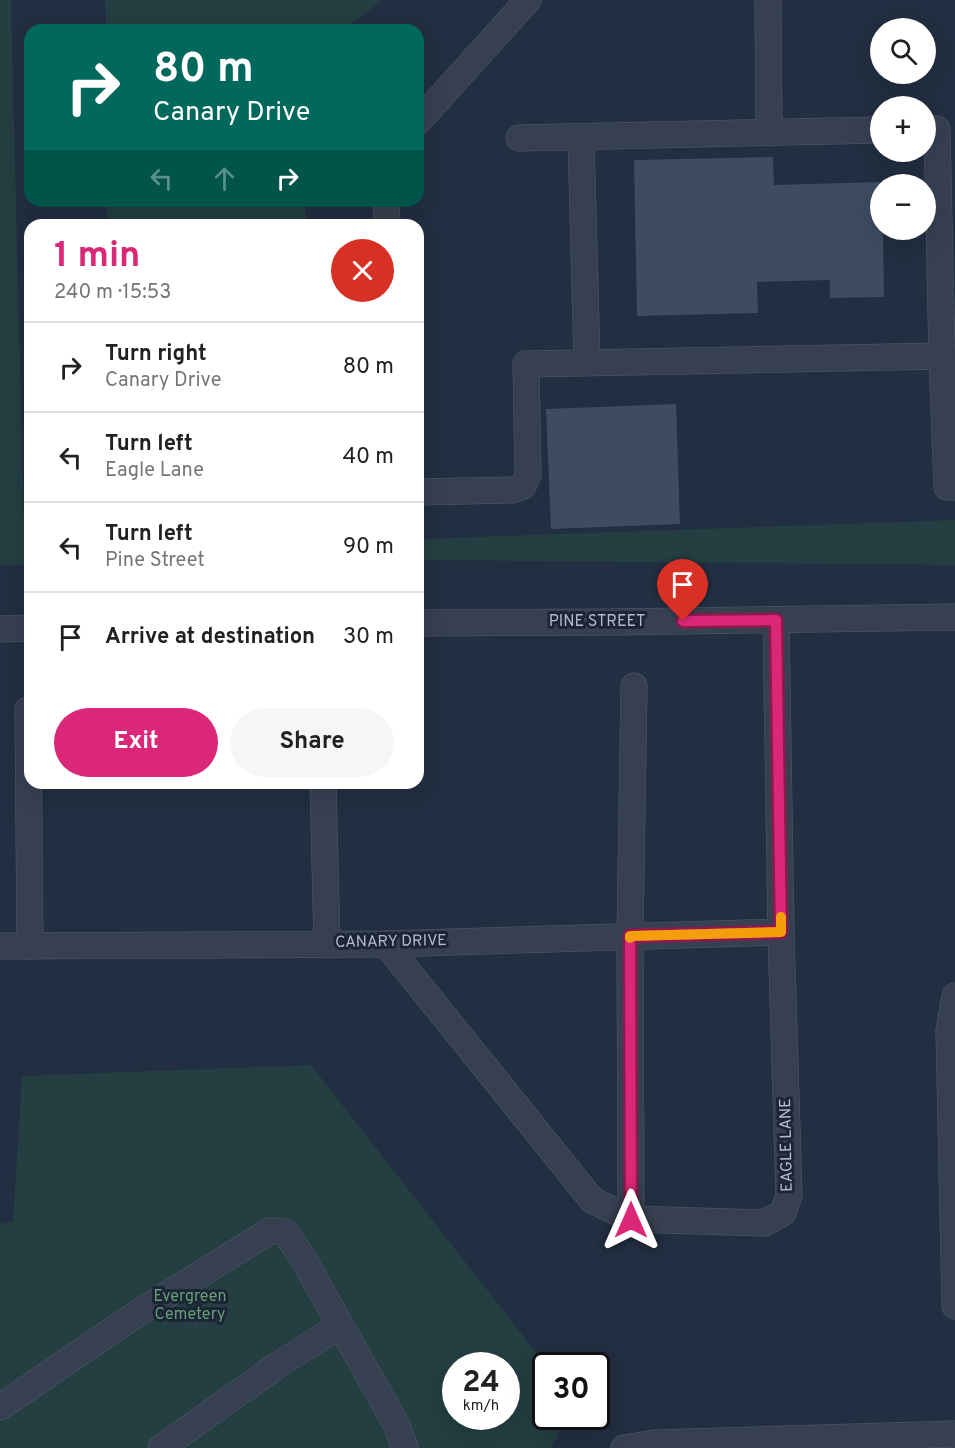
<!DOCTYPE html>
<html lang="en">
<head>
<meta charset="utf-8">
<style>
	body { margin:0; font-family:Overpass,sans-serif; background:#f6f6f6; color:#202124; height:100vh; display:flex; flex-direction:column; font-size:22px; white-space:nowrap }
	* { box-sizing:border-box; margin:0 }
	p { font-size:20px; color:#757577 }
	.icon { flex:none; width:33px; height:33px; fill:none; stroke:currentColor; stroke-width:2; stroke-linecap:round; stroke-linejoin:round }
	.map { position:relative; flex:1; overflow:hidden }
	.side { position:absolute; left:24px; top:219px; width:400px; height:570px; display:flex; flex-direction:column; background:#fff; border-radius:18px; box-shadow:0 6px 24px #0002 }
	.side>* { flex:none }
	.hud { position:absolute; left:24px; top:24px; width:400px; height:183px; border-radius:18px; box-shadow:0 6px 24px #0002; background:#00695c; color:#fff; overflow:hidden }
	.controls { position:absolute; left:870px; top:18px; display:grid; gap:12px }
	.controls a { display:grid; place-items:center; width:66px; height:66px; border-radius:50%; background:#fff; box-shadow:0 6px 24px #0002; font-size:30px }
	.speed { position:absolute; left:442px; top:1352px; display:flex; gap:12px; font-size:30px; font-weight:700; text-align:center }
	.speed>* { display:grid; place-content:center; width:78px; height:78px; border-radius:50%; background:#fff; box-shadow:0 6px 24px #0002; line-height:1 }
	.speed small { font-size:15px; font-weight:400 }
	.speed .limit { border:3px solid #111; border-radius:9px; background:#fff; color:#111 }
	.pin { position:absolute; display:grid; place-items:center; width:51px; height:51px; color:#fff; margin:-62px -26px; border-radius:50% 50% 50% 0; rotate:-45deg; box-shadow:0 0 6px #0007 }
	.pin .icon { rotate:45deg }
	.me { position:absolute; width:66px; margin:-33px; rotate:0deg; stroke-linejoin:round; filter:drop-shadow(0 0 4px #0008) }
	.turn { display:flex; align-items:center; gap:21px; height:126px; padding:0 30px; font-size:27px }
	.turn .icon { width:78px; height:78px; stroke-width:2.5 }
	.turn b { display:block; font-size:42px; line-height:51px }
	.lanes { display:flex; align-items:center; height:57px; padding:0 30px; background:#0003; justify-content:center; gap:30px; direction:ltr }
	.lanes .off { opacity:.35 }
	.round { display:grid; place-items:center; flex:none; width:63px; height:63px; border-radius:32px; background:#f6f6f6 }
	.summary { display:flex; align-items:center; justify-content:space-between; height:102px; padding:0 30px }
	h1 { font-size:36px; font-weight:700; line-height:45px; color:#db2777 }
	.button { display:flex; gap:12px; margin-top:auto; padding:12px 30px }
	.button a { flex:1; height:69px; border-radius:36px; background:#db2777; color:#fff; font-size:24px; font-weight:700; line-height:69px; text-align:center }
	.button a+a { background:#f6f6f6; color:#202124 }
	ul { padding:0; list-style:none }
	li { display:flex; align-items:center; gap:18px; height:90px; padding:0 30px; border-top:2px solid #e0e0e0 }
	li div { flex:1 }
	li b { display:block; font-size:22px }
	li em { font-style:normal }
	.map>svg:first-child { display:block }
	.green { fill:#243e42; fill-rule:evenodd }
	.building { fill:#3e4c61 }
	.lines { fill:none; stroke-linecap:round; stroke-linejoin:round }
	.minor-casing { stroke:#525b6b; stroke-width:27 }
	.minor { stroke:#374051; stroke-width:26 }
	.route-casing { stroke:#8e194d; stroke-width:15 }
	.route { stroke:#db2777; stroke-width:10 }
	.slow { stroke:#f59e0b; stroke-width:10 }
	.labels { text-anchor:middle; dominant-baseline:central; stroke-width:6; stroke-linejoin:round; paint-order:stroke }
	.street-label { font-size:16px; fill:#b3bbcb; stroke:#1c2536 }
	.park-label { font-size:16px; fill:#689f76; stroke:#1c2536 }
</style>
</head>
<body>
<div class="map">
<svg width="955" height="1448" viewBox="0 0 955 1448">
	<rect width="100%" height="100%" fill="#222e41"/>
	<!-- green -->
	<g class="green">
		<path d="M0,0H11L25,565H0Z"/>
		<path d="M105,0H382L344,30H106Z"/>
		<path d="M107,201H304L307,225H107Z"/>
		<path d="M955,520V565L419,560V539Z"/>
		<path d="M311,1065L546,1365V1416H567L551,1448H0V1224L13,1221L22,1076ZM456,1365H507V1416H456Z"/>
	</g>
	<!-- building -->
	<g class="building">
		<path d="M773,157L774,185L880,182V230H883L884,297L830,298V280L757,282L758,313L637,316L634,160Z"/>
		<path d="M676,404L680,524L551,529L546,409Z"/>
	</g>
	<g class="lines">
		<!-- minor casing -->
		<g class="minor-casing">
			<g id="minor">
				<path d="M768,0L769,133"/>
				<path d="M418,122L528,0"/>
				<path d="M937,129L942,356L947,487H955"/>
				<path d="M581,137L587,362"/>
				<path d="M519,138L880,130"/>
				<path d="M386,201L387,225"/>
				<path d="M418,492L513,490L523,486L528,475L526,364L942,356"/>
				<path d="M418,623L614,622L955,617"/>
				<path d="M0,629L30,628"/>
				<path d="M28,710L30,946"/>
				<path d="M323,783L327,943"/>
				<path d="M386,944L592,1200L631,1219L764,1223L783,1213L789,1195L781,932L776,620"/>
				<path d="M0,946L386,944L781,932"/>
				<path d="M955,996L949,1030L955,1306"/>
				<path d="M631,1219L630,936L634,686"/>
				<path d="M0,1407L144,1309L270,1231L285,1232L301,1255L396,1424L405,1448"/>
				<path d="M161,1448L275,1367L340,1325"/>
				<path d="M624,1448L655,1443L955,1434"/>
			</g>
		</g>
		<!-- minor -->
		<use href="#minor" class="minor"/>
	</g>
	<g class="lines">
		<!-- route casing -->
		<g class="route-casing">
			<path id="route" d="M631,1220L630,936L781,932L776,620L683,621"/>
		</g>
		<!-- route -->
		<use href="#route" class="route"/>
		<!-- slow -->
		<path class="slow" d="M630,938V936L781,932V917"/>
	</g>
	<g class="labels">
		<!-- street labels -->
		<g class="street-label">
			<text x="597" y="622">PINE STREET</text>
			<text transform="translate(391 942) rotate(-1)">CANARY DRIVE</text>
			<text transform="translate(787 1145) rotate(-91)">EAGLE LANE</text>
		</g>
		<!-- park labels -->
		<g class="park-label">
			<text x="190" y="1297">Evergreen<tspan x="190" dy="18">Cemetery</tspan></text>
		</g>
	</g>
</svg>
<div class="controls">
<a><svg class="icon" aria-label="search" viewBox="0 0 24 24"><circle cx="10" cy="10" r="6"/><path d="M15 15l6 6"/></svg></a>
<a>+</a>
<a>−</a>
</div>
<div class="speed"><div>24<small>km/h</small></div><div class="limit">30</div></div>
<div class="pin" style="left:683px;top:621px;background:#d93025"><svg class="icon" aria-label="arrive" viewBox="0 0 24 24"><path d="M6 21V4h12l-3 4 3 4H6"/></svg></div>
<svg class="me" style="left:631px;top:1220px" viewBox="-20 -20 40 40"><path d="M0-17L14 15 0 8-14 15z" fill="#db2777" stroke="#fff" stroke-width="4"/></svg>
<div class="hud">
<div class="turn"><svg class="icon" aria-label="right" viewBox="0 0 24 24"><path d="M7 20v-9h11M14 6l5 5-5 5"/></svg><div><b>80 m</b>Canary Drive</div></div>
<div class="lanes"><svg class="icon off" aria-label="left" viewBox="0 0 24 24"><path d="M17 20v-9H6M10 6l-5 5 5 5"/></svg><svg class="icon off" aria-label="ahead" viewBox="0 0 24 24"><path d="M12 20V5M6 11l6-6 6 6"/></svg><svg class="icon" aria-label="right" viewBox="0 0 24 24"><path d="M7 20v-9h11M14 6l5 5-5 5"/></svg></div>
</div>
<section class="side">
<div class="summary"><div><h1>1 min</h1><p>240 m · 15:53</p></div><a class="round" style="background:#d93025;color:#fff"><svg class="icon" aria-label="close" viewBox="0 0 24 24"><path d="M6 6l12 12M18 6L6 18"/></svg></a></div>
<ul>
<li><svg class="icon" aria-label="right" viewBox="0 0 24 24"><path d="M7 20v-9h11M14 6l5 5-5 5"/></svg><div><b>Turn right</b><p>Canary Drive</p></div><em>80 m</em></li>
<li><svg class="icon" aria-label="left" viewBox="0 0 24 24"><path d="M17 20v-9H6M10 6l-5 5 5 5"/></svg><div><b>Turn left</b><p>Eagle Lane</p></div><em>40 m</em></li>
<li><svg class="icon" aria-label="left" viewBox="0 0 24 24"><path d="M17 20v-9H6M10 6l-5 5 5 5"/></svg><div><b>Turn left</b><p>Pine Street</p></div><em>90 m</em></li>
<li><svg class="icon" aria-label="arrive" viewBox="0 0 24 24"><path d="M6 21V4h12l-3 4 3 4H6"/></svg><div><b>Arrive at destination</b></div><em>30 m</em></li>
</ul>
<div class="button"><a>Exit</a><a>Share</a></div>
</section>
</div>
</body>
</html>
